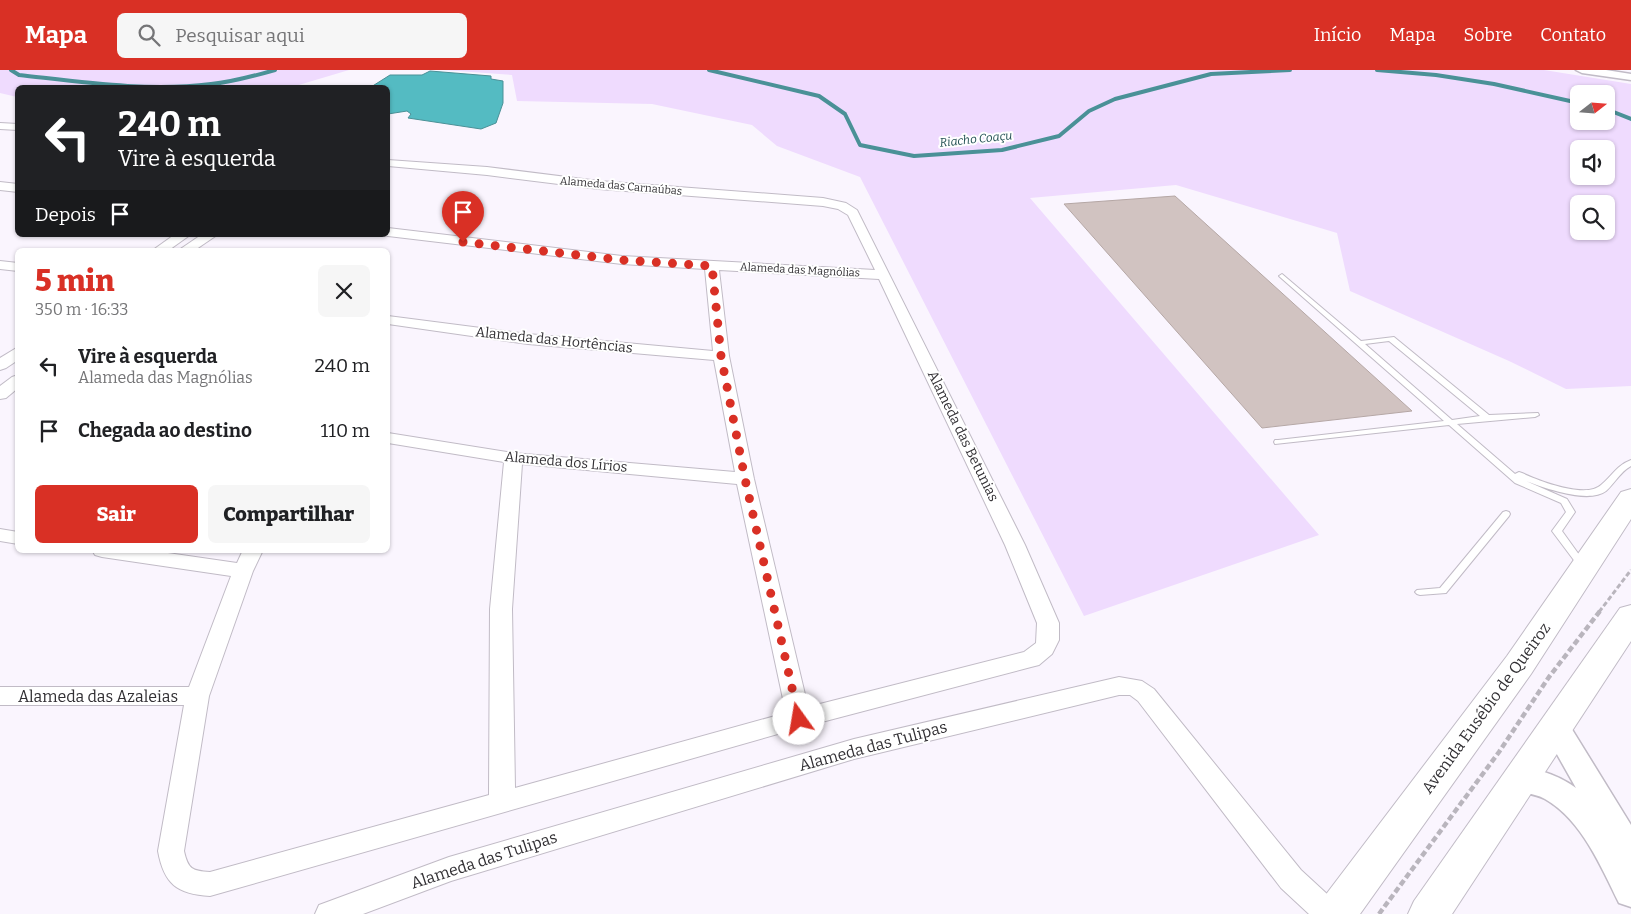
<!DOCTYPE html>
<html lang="pt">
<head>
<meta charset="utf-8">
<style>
	body { margin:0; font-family:Bitter,serif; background:#f6f6f6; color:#202124; height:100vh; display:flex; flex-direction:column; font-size:19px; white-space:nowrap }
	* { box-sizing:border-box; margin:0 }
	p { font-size:16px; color:#757577 }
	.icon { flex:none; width:28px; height:28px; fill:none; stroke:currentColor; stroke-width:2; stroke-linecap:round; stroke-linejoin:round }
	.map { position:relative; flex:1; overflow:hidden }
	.sheet { position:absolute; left:15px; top:178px; width:375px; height:305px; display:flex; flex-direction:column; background:#fff; border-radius:8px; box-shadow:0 1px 4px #0004 }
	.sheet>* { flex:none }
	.guide { position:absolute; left:15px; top:15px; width:375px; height:152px; border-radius:8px; box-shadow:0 1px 4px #0004; background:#202124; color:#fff; overflow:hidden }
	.needle { width:32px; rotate:73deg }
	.fabs { position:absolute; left:1570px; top:15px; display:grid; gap:10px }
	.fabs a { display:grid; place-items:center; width:45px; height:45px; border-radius:8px; background:#fff; box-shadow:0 1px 4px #0004; font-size:25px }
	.pin { position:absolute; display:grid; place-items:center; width:42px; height:42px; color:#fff; margin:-51px -21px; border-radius:50% 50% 50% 0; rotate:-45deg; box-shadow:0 0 5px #0007 }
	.pin .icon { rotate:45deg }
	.me { position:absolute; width:55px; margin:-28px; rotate:347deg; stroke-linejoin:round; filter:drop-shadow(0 0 4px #0008) }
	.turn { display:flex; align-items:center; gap:18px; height:105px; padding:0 20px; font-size:22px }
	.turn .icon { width:65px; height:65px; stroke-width:2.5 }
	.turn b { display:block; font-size:35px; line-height:42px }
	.then { display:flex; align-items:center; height:48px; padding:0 20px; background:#0003; gap:10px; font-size:19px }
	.round { display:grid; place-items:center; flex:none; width:52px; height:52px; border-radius:8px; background:#f6f6f6 }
	.head { display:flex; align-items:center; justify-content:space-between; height:85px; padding:0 20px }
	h1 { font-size:30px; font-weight:800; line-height:38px; color:#d93025 }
	.button { display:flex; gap:10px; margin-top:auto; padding:10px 20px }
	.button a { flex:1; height:58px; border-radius:8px; background:#d93025; color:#fff; font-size:20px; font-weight:800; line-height:58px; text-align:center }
	.button a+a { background:#f6f6f6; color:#202124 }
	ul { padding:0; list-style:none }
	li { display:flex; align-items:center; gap:15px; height:65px; padding:0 20px }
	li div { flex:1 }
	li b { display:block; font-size:19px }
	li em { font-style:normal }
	header { display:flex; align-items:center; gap:30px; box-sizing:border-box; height:70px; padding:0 25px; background:#d93025; color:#fff }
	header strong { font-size:24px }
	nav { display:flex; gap:28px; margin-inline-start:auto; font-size:18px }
	.search { width:350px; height:45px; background:#f6f6f6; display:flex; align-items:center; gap:12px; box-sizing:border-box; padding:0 18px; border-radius:8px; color:#757577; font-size:19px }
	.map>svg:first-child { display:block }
	.green { fill:#efdbfe; fill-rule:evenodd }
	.water { fill:#54bbc2; stroke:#4a9197 }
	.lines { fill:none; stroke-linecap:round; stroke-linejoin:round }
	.stream { stroke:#4a9197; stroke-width:4 }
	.building { fill:#d1c3c1; stroke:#b5a7a5 }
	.service-casing { stroke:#c1bbc6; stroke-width:2 }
	.minor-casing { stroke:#c1bbc6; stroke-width:2 }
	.tertiary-casing { stroke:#c1bbc6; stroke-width:3 }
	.trunk-casing { stroke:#c1bbc6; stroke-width:2 }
	.path-far1 { stroke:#b9b5bd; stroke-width:3; stroke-dasharray:5 2.5; stroke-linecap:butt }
	.path { stroke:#b9b5bd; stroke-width:4.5; stroke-dasharray:6 3; stroke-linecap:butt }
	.service { fill:#fff; fill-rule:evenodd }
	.minor { fill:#fff; fill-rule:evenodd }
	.tertiary { fill:#fff; fill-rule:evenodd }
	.trunk { fill:#fff; fill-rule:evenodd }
	.route { stroke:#d93025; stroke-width:9; stroke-dasharray:0 16.2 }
	.labels { text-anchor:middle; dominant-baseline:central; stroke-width:4; stroke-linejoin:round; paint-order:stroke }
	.far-street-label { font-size:11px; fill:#323034; stroke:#fff }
	.far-water-label { font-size:12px; font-style:italic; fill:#214f52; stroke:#fff }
	.street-label { font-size:14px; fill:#323034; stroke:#fff }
	.near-street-label { font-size:16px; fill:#323034; stroke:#fff }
</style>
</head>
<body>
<header>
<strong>Mapa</strong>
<div class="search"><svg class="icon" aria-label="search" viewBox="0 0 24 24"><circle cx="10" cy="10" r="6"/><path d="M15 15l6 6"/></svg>Pesquisar aqui</div>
<nav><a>Início</a><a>Mapa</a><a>Sobre</a><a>Contato</a></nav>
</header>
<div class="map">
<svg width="1631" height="844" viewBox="0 0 1631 844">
	<rect width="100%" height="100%" fill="#faf5fe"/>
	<!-- green -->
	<g class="green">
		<path d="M0,0H349L292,17L18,18L17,27L0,23Z"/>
		<path d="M443,0H1544L1631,14V316L1566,319L1509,291L1350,221L1337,163L1176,115L1030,128L1319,465L1084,546L860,107L777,76L752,55L652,34L517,31L512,5ZM1579,24H1606V51H1579ZM1579,79H1606V106H1579ZM1579,134H1606V161H1579Z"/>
	</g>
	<!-- water -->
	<path class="water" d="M430,1L491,6V9L503,11V33L496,53L481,59L408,48L411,44L407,41L388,44V18L371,17L390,5H422Z"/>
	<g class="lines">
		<!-- stream -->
		<g class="stream">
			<path d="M11,0L19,5C82,12 148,22 211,14C233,12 254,6 275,0"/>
			<path d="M709,0L819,26L845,44L860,75L914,86L1002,80L1059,66L1089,41L1115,29L1211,4L1290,0"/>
			<path d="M1377,0L1436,5L1494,14L1579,33"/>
			<path d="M1606,39L1631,49"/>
		</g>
	</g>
	<!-- building -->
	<path class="building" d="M1175,126L1412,341L1262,358L1064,134Z"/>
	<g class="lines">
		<!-- service casing -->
		<g class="service-casing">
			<g id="service">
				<path d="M1282,204L1361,271L1394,267L1489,345L1538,343L1539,345L1535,347L1457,354L1515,404L1519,402L1522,403C1539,411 1586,429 1601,415C1612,406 1617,395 1631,390V396C1620,402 1615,413 1606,421C1589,434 1544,418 1526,411L1567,429L1575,442L1562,461L1585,493L1587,495L1585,497H1579L1552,461L1566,442L1561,433L1515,413L1449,355L1275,374L1274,372L1275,370H1278L1444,351L1280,207L1279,206ZM1389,271L1480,346L1452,350L1365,274Z"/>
				<path d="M1506,441L1509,442L1510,444L1509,446L1446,523L1420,525L1417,524L1415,522L1417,520L1440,518L1503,442Z"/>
			</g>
		</g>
		<!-- minor casing -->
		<g class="minor-casing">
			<g id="minor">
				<path d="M0,53L18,54V60L0,59Z"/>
				<path d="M388,90L487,97L599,111L823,128L846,133L857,140L1025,475L1059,553V570L1052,584L1039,595L1031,597L799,658L210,826C177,824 164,814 158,781L184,635H0V617H189L231,506L102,487L95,485L92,480H147L237,493L243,480H263L253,501L209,626L184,781C188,799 192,801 210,802L489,725L490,539L504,392L388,373V363L513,383L735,402L714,290L528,274L388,254V246L528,264L713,281L705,199L622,194L388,166L384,165H388V158L622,186L875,200L848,145L838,139L823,136L599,119L487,105L388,96ZM719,200L879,209L1005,475L1037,553L1036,573L1024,582L808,637L754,409L729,286ZM522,394L737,414L786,643L515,718L512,539Z"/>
				<path d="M0,112L18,114V122L0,120Z"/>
				<path d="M174,165H190L169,180H153Z"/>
				<path d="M201,165H217L195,180H179Z"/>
				<path d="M0,191L18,193V201L0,199Z"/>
				<path d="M18,277V290L6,298L0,300V288Z"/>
				<path d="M18,305V318L6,328L0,329V316L12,307Z"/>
				<path d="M0,459L18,462V474L0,471Z"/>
				<path d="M1119,607L1142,611L1154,619L1301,800L1339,835L1343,844H1309L1281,818L1138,631L1130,625H1119L854,689L451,811L363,844H315L319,835L449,787L854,669Z"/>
			</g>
		</g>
		<!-- tertiary casing -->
		<g class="tertiary-casing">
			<g id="tertiary">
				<path d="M1576,0H1606L1631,4V10L1582,3Z"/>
				<path d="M1555,645L1565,648L1631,755V837L1619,833C1601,797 1582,750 1545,729C1534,723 1521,723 1508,719L1504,710L1508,701C1531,694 1558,705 1576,718L1541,656L1545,648Z"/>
			</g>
		</g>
		<!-- trunk casing -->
		<g class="trunk-casing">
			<g id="trunk">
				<path d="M1631,419V449L1531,604L1360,844H1315L1321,831L1507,586L1621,422Z"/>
				<path d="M1631,535V571L1452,844H1408L1414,831L1620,538Z"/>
			</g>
		</g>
		<!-- path-far1 -->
		<path class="path-far1" d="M1599,542L1631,500"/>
		<!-- path -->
		<path class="path" d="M1379,844L1499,682L1549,607L1600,541"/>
		<!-- service -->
		<use href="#service" class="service"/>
		<!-- minor -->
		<use href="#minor" class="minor"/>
		<!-- tertiary -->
		<use href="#tertiary" class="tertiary"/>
		<!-- trunk -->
		<use href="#trunk" class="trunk"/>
	</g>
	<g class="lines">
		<!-- route -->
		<path class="route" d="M463,172L622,190L712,196L721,286L745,409L799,649"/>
	</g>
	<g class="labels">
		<!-- far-street labels -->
		<g class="far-street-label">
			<text transform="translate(621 116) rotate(5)">Alameda das Carnaúbas</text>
			<text transform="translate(800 200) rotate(3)">Alameda das Magnólias</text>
		</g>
		<!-- far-water labels -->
		<g class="far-water-label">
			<text transform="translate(976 69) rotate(-6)">Riacho Coaçu</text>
		</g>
		<!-- street labels -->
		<g class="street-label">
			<text transform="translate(554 270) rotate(6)">Alameda das Hortências</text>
			<text transform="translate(963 366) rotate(64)">Alameda das Betunias</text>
			<text transform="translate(566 392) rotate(5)">Alameda dos Lírios</text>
		</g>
		<!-- near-street labels -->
		<g class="near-street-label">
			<text x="98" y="626">Alameda das Azaleias</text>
			<text transform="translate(1486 638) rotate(-54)">Avenida Eusébio de Queiroz</text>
			<text transform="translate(873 676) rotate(-15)">Alameda das Tulipas</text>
			<text transform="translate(484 790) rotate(-18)">Alameda das Tulipas</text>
		</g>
	</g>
</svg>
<div class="fabs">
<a><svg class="needle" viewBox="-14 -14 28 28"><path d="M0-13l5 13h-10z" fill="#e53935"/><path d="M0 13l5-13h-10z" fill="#757577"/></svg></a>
<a><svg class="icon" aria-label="sound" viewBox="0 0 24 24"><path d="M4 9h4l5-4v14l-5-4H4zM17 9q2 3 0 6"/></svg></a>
<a><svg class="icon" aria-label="search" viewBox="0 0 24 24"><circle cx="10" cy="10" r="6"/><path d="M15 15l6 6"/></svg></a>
</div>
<div class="pin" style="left:463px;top:172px;background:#d93025"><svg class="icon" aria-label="arrive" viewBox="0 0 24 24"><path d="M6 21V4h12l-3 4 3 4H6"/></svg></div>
<svg class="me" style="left:799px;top:649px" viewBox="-20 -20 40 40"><circle r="19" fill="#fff"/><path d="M0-13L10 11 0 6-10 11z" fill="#d93025"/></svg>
<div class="guide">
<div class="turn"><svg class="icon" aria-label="left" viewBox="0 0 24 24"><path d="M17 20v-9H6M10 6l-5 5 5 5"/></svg><div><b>240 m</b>Vire à esquerda</div></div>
<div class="then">Depois<svg class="icon" aria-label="arrive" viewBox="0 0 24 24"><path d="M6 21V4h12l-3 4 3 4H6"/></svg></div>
</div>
<section class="sheet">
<div class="head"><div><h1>5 min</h1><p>350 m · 16:33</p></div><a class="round"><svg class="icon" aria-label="close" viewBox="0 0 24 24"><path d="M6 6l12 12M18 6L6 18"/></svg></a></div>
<ul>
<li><svg class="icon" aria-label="left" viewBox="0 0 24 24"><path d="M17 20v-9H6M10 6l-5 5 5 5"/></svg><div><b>Vire à esquerda</b><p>Alameda das Magnólias</p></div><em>240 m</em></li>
<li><svg class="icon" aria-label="arrive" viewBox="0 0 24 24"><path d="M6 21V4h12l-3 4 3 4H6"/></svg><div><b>Chegada ao destino</b></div><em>110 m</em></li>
</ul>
<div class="button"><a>Sair</a><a>Compartilhar</a></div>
</section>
</div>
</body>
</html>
